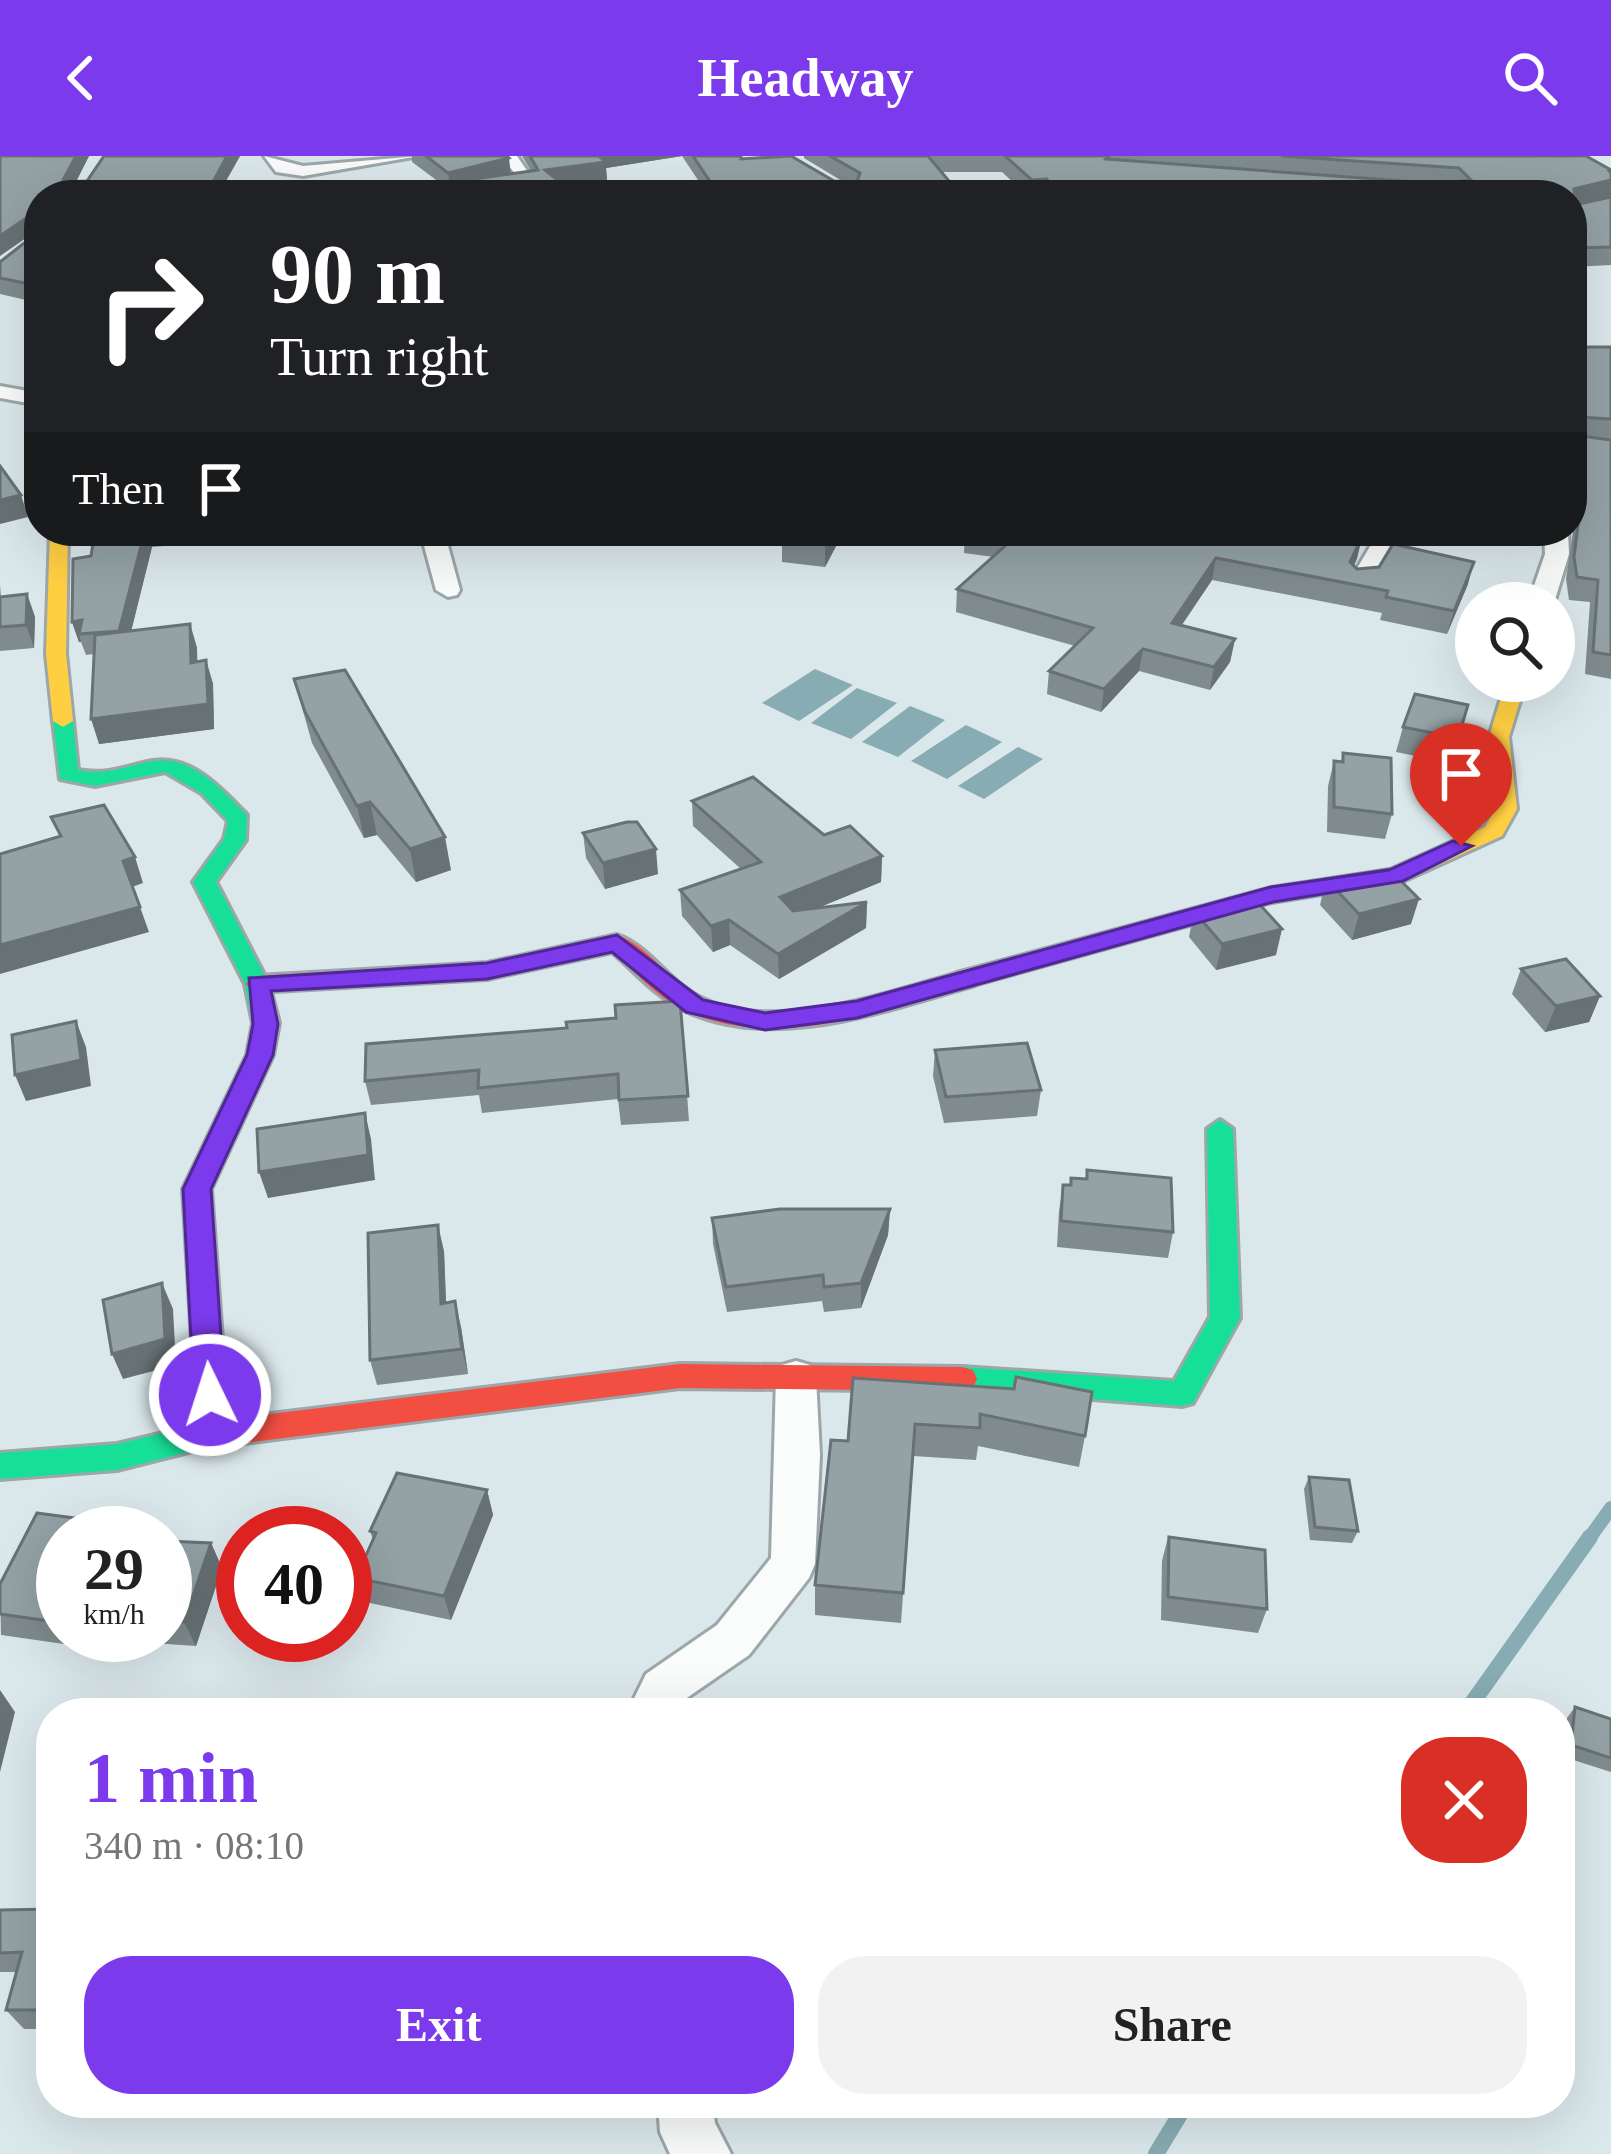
<!DOCTYPE html>
<html lang="en">
<head>
<meta charset="utf-8">
<style>
	body { margin:0; font-family:Georgia,serif; background:#f2f2f2; color:#222; height:100vh; display:flex; flex-direction:column; font-size:45px; white-space:nowrap }
	* { box-sizing:border-box; margin:0 }
	p { font-size:39px; color:#767676 }
	.icon { flex:none; width:66px; height:66px; fill:none; stroke:currentColor; stroke-width:2; stroke-linecap:round; stroke-linejoin:round }
	.map { position:relative; flex:1; overflow:hidden }
	.details { position:absolute; left:36px; top:1542px; width:1539px; height:420px; display:flex; flex-direction:column; background:#fff; border-radius:48px; box-shadow:0 12px 48px #0002 }
	.details>* { flex:none }
	.banner { position:absolute; left:24px; top:24px; width:1563px; height:366px; border-radius:48px; box-shadow:0 12px 48px #0002; background:#202124; color:#fff; overflow:hidden }
	.tools { position:absolute; left:1455px; top:426px; display:grid; gap:24px }
	.tools a { display:grid; place-items:center; width:120px; height:120px; border-radius:50%; background:#fff; box-shadow:0 12px 48px #0002; font-size:60px }
	.speed { position:absolute; left:36px; top:1350px; display:flex; gap:24px; font-size:60px; font-weight:700; text-align:center }
	.speed>* { display:grid; place-content:center; width:156px; height:156px; border-radius:50%; background:#fff; box-shadow:0 12px 48px #0002; line-height:1 }
	.speed small { font-size:30px; font-weight:400 }
	.speed .limit { border:18px solid #d22; background:#fff; color:#111 }
	.pin { position:absolute; display:grid; place-items:center; width:102px; height:102px; color:#fff; margin:-123px -51px; border-radius:50% 50% 50% 0; rotate:-45deg; box-shadow:0 0 12px #0007 }
	.pin .icon { rotate:45deg }
	.me { position:absolute; width:132px; margin:-66px; rotate:356deg; stroke-linejoin:round; filter:drop-shadow(0 0 9px #0008) }
	.turn { display:flex; align-items:center; gap:42px; height:252px; padding:0 48px; font-size:54px }
	.turn .icon { width:156px; height:156px; stroke-width:2.5 }
	.turn b { display:block; font-size:84px; line-height:102px }
	.then { display:flex; align-items:center; height:114px; padding:0 48px; background:#0003; gap:24px; font-size:45px }
	.round { display:grid; place-items:center; flex:none; width:126px; height:126px; border-radius:48px; background:#f2f2f2 }
	.headline { display:flex; align-items:center; justify-content:space-between; height:204px; padding:0 48px }
	h1 { font-size:72px; font-weight:800; line-height:90px; color:#7c3aed }
	.button { display:flex; gap:24px; margin-top:auto; padding:24px 48px }
	.button a { flex:1; height:138px; border-radius:48px; background:#7c3aed; color:#fff; font-size:48px; font-weight:800; line-height:138px; text-align:center }
	.button a+a { background:#f2f2f2; color:#222 }
	header { display:flex; justify-content:space-between; align-items:center; height:156px; padding:0 48px; background:#7c3aed; color:#fff; font-size:54px; font-weight:800 }
	.map>svg:first-child { display:block }
	.water { fill:#88acb3 }
	.lines { fill:none; stroke-linecap:round; stroke-linejoin:round }
	.stream-far1 { stroke:#88acb3; stroke-width:14 }
	.stream { stroke:#88acb3; stroke-width:16 }
	.street-casing { stroke:#9da7a9; stroke-width:6 }
	.fast-casing { stroke:#9da7a9; stroke-width:6 }
	.slow-casing { stroke:#9da7a9; stroke-width:6 }
	.jam-casing { stroke:#9da7a9; stroke-width:6 }
	.street { fill:#fafcfc; fill-rule:evenodd }
	.fast { fill:#16e098; fill-rule:evenodd }
	.slow { fill:#ffcf43; fill-rule:evenodd }
	.jam { fill:#f24e42; fill-rule:evenodd }
	.wall { fill:#7f8b8e }
	.shaded-wall { fill:#687174 }
	.building { fill:#94a2a5; stroke:#687174; stroke-width:3 }
	.route { fill:#7c3aed; stroke:#51269a; stroke-width:3 }
</style>
</head>
<body>
<header><svg class="icon" aria-label="back" viewBox="0 0 24 24"><path d="M15 5l-7 7 7 7"/></svg>Headway<svg class="icon" aria-label="search" viewBox="0 0 24 24"><circle cx="10" cy="10" r="6"/><path d="M15 15l6 6"/></svg></header>
<div class="map">
<svg width="1611" height="1998" viewBox="0 0 1611 1998">
	<rect width="100%" height="100%" fill="#dbe8eb"/>
	<!-- water -->
	<g class="water">
		<path d="M815,513L853,529L799,565L762,547Z"/>
		<path d="M857,532L897,547L851,583L811,567Z"/>
		<path d="M910,550L945,564L898,601L862,586Z"/>
		<path d="M966,569L1002,586L947,623L911,605Z"/>
		<path d="M1018,591L1043,603L984,643L958,630Z"/>
	</g>
	<g class="lines">
		<!-- stream-far1 -->
		<path class="stream-far1" d="M1588,1384L1611,1352"/>
		<!-- stream -->
		<g class="stream">
			<path d="M1465,1557L1590,1381"/>
			<path d="M1156,1998L1187,1947"/>
		</g>
		<!-- street casing -->
		<g class="street-casing">
			<g id="street">
				<path d="M264,0L303,10L419,0L303,20L276,16Z"/>
				<path d="M500,0H517L537,29L452,39L519,22Z"/>
				<path d="M1362,27L1454,34L1463,39L1368,36Z"/>
				<path d="M0,230L39,237V249L0,242Z"/>
				<path d="M420,375H444L460,434L457,439L448,441L436,434Z"/>
				<path d="M1379,375H1403L1370,431H1352L1349,426Z"/>
				<path d="M1544,375H1568L1569,398L1554,447H1528L1545,398Z"/>
				<path d="M796,1205L810,1209L816,1221L820,1299L815,1408L809,1422L749,1499L678,1548L675,1557H627L646,1518L717,1469L771,1402L776,1221L782,1209Z"/>
				<path d="M658,1947H712L715,1967L731,1998H670L660,1976Z"/>
			</g>
		</g>
		<!-- fast casing -->
		<g class="fast-casing">
			<g id="fast">
				<path d="M63,559L73,565L78,614C103,619 119,613 143,607C188,594 218,630 247,659L246,684L216,726L269,828L279,867L273,899L211,1033L229,1278L224,1287L117,1314L0,1323V1297L117,1288L197,1269L183,1033L247,899L253,867L245,828L193,726L224,683L228,665L201,637L165,616L95,630L60,623L53,565Z"/>
				<path d="M1220,964L1233,973L1240,1162L1193,1247L1182,1250L951,1232L947,1223L951,1214L962,1211L1174,1225L1210,1161L1207,973Z"/>
			</g>
		</g>
		<!-- slow casing -->
		<g class="slow-casing">
			<g id="slow">
				<path d="M50,375H68L66,498L73,565L63,571L53,565L46,498Z"/>
				<path d="M1506,525H1526L1509,581L1517,653L1502,680L1403,725L1272,746L966,831L954,823L957,817L1271,732L1390,714L1485,671L1495,653L1489,581Z"/>
			</g>
		</g>
		<!-- jam casing -->
		<g class="jam-casing">
			<g id="jam">
				<path d="M617,779C648,789 669,826 699,841C773,880 891,835 966,815L978,823L975,829C885,854 775,897 684,854C656,841 635,815 612,796L487,823L257,836L245,828L257,820L487,807Z"/>
				<path d="M680,1208L962,1211L973,1214L977,1223L973,1232L962,1235L680,1232L213,1291L202,1287L197,1278L202,1269L213,1265Z"/>
			</g>
		</g>
		<!-- street -->
		<use href="#street" class="street"/>
		<!-- fast -->
		<use href="#fast" class="fast"/>
		<!-- slow -->
		<use href="#slow" class="slow"/>
		<!-- jam -->
		<use href="#jam" class="jam"/>
	</g>
	<!-- wall -->
	<g class="wall">
		<path d="M0,0H89L76,26L87,25L104,0H240L218,39H39V147L0,138V106L37,77Z"/>
		<path d="M412,0H507L511,18L531,15L522,0H741V3L834,25H842L804,2V0H1586L1611,41V109L1572,111V39H1449L1452,29L1415,27L1412,39H1027L1002,16H942L954,39H708L682,0L606,12L607,24L565,30L576,39H476L475,29L451,35L412,6Z"/>
		<path d="M1572,191H1611V523L1585,518L1590,446L1569,444L1566,423L1573,375Z"/>
		<path d="M95,375H202L200,387L152,391L131,475L190,468L197,492V506L206,504L213,528L214,573L99,588L94,498L86,499L81,486H79L72,466L91,400Z"/>
		<path d="M782,375H844L825,411L782,406Z"/>
		<path d="M965,375L1353,380L1362,381L1354,410L1357,413L1468,428L1447,478L1380,464L1382,457L1212,424L1182,469L1235,483L1230,506L1210,534L1139,515L1101,556L1047,538L1049,515L1075,490L956,456L957,433L994,401L964,397Z"/>
		<path d="M0,429L1,441L27,438L35,461L34,492L0,495Z"/>
		<path d="M294,523L451,714L416,726L377,679L364,682L312,587Z"/>
		<path d="M1468,549L1450,607L1396,596L1403,571Z"/>
		<path d="M1343,597L1392,658L1385,683L1327,676L1328,630L1334,605L1341,606Z"/>
		<path d="M692,645L824,679L882,700L881,726L815,753L867,746L866,772L779,823L730,789L713,796L682,760L680,734L741,713L693,670Z"/>
		<path d="M583,677L658,718L605,733L586,702Z"/>
		<path d="M1326,723L1411,768L1352,784L1320,749Z"/>
		<path d="M1194,755L1276,799L1216,814L1189,781Z"/>
		<path d="M1521,813L1600,840L1589,866L1545,876L1512,838Z"/>
		<path d="M680,845L689,965L621,969L618,943L482,957L479,939L371,949L365,925L567,872L616,862Z"/>
		<path d="M935,894L1041,934L1037,960L944,967L933,920Z"/>
		<path d="M1087,1014L1173,1076L1168,1102L1057,1091L1059,1055L1063,1029H1070L1086,1023Z"/>
		<path d="M890,1053L888,1079L861,1152L824,1156L822,1145L727,1156L713,1088L712,1062Z"/>
		<path d="M444,1095L446,1147L461,1171L468,1218L377,1229L370,1204Z"/>
		<path d="M1014,1233L1085,1280L1079,1311L978,1290L976,1304L913,1300L901,1467L815,1459V1429L848,1285Z"/>
		<path d="M1309,1321L1358,1375L1352,1387L1310,1384L1304,1333Z"/>
		<path d="M487,1334L493,1359L451,1464L365,1446L356,1422L373,1384L370,1375Z"/>
		<path d="M37,1357L112,1367L117,1377H63V1479H165V1385L211,1387L222,1412L196,1490L81,1482L78,1490L1,1479L0,1428Z"/>
		<path d="M1168,1381L1267,1453L1258,1477L1161,1464L1162,1405Z"/>
		<path d="M1575,1551L1611,1563V1616L1564,1601L1567,1562Z"/>
		<path d="M51,1753V1873H24L6,1854L17,1816H0V1754Z"/>
	</g>
	<!-- shaded-wall -->
	<g class="shaded-wall">
		<path d="M76,0H89L69,39L62,26Z"/>
		<path d="M227,0H240L218,39H206Z"/>
		<path d="M595,0H682L606,12L607,24L547,32L545,14Z"/>
		<path d="M509,2L511,19L474,23L475,29L451,35L448,17Z"/>
		<path d="M1611,15V40L1572,50L1574,33Z"/>
		<path d="M1047,23L1045,39H1030L1032,24Z"/>
		<path d="M1416,26L1412,39H1406L1407,36Z"/>
		<path d="M913,30L912,39H821Z"/>
		<path d="M954,31V39H916V34Z"/>
		<path d="M35,56L39,73L0,100V80Z"/>
		<path d="M21,339L28,361L0,368V344Z"/>
		<path d="M145,375H148L152,391L126,496L119,475Z"/>
		<path d="M337,375H386L339,382Z"/>
		<path d="M833,375H844L825,411V389Z"/>
		<path d="M1362,381L1357,403L1345,428L1350,406Z"/>
		<path d="M1216,402L1212,424L1168,489L1172,467Z"/>
		<path d="M1474,406L1468,428L1447,478L1454,455Z"/>
		<path d="M27,438L35,461L34,492L26,469Z"/>
		<path d="M82,464L79,478L81,486H79L72,466Z"/>
		<path d="M190,468L197,492L198,531L191,507Z"/>
		<path d="M1235,483L1230,506L1210,534L1214,511Z"/>
		<path d="M1143,493L1139,515L1101,556L1104,533Z"/>
		<path d="M206,504L213,528L214,573L99,588L91,563Z"/>
		<path d="M370,646L377,679L364,682L357,650Z"/>
		<path d="M445,681L451,714L416,726L410,693Z"/>
		<path d="M656,693L658,718L605,733L603,707Z"/>
		<path d="M882,700L881,726L781,767L780,741Z"/>
		<path d="M135,701L143,727L132,731L123,705Z"/>
		<path d="M1419,743L1411,768L1352,784L1359,758Z"/>
		<path d="M867,746L866,772L779,823L778,798Z"/>
		<path d="M140,751L149,776L0,818V789Z"/>
		<path d="M729,764L730,789L713,796L711,770Z"/>
		<path d="M1282,773L1276,799L1216,814L1222,788Z"/>
		<path d="M1600,840L1589,866L1545,876L1556,850Z"/>
		<path d="M76,865L86,891L91,930L26,945L15,919Z"/>
		<path d="M365,957L371,983L375,1024L268,1042L259,1016Z"/>
		<path d="M890,1053L888,1079L861,1152V1127Z"/>
		<path d="M438,1069L444,1095L447,1173L441,1148Z"/>
		<path d="M162,1127L173,1153L176,1209L123,1223L112,1198Z"/>
		<path d="M455,1145L461,1171L468,1218L462,1193Z"/>
		<path d="M487,1334L493,1359L451,1464L444,1440Z"/>
		<path d="M211,1387L222,1412L196,1490L184,1466Z"/>
		<path d="M71,1479H80L81,1482L78,1490Z"/>
		<path d="M0,1534L15,1556L0,1616Z"/>
	</g>
	<!-- building -->
	<g class="building">
		<path d="M0,0H76L62,26L87,25L104,0H227L206,39H39V130L0,122V106L37,77L35,56L0,80Z"/>
		<path d="M426,0H507L509,2L448,17Z"/>
		<path d="M530,0H599L606,6L545,14L576,39H492L474,23L538,14Z"/>
		<path d="M693,0H741V3L791,0L834,25L857,26L860,17L830,0H928L954,31L916,34L913,30L821,39H719Z"/>
		<path d="M1005,0H1109L1106,3L1416,26L1407,36L1312,35V39H1053L1047,23L1032,24Z"/>
		<path d="M1281,0H1586L1611,14L1609,15L1611,17V24L1574,33L1575,49L1611,41V91L1572,92V39H1470L1452,26L1471,24L1459,12Z"/>
		<path d="M281,26L344,39H251Z"/>
		<path d="M1572,191H1611V263L1579,261L1574,279L1611,284V499L1593,496L1598,424L1577,421L1574,401L1580,353L1572,351Z"/>
		<path d="M0,310L21,339L0,344Z"/>
		<path d="M95,375H145L119,475L79,478L82,464L72,466L73,403L91,400Z"/>
		<path d="M786,375H833L825,389L782,384Z"/>
		<path d="M968,375H1353L1352,379L1362,381L1350,406L1357,413L1379,411L1393,388L1474,406L1454,455L1386,441L1388,435L1216,402L1172,467L1235,483L1214,511L1143,493L1104,533L1049,515L1093,472L957,433L1015,381Z"/>
		<path d="M27,438L26,469L0,471V441Z"/>
		<path d="M190,468L191,507L206,504L208,548L91,563L95,479Z"/>
		<path d="M345,514L445,681L410,693L370,646L357,650L305,556L294,523Z"/>
		<path d="M1415,538L1468,549L1458,582L1403,571Z"/>
		<path d="M1343,597L1391,602L1392,658L1334,651V605L1343,606Z"/>
		<path d="M753,621L824,679L850,670L882,700L780,741L793,755L867,746L778,798L729,764L711,770L680,734L761,706L692,645Z"/>
		<path d="M104,649L135,701L123,705L140,751L0,789V698L61,680L51,661Z"/>
		<path d="M627,666H637L656,693L603,707L583,677Z"/>
		<path d="M1389,713L1419,743L1359,758L1326,723Z"/>
		<path d="M1252,740L1282,773L1222,788L1194,755Z"/>
		<path d="M1566,803L1600,840L1556,850L1521,813Z"/>
		<path d="M680,845L688,940L619,944L618,918L478,932L479,914L365,925L366,888L567,872L566,866L616,862L615,849Z"/>
		<path d="M76,865L81,904L15,919L12,879Z"/>
		<path d="M1027,887L1041,934L946,941L935,894Z"/>
		<path d="M365,957L368,999L259,1016L257,973Z"/>
		<path d="M1087,1014L1171,1022L1173,1076L1061,1065L1063,1029H1071V1022L1087,1023Z"/>
		<path d="M780,1053H890L861,1127L824,1131L823,1119L726,1131L712,1062Z"/>
		<path d="M438,1069L441,1148L455,1145L462,1193L370,1204L368,1077Z"/>
		<path d="M162,1127L165,1183L112,1198L103,1144Z"/>
		<path d="M1016,1221L1092,1236L1085,1280L980,1258V1272L915,1268L903,1437L815,1429L831,1284L848,1285L853,1222L1014,1233Z"/>
		<path d="M397,1317L487,1334L444,1440L356,1422L376,1377L370,1375Z"/>
		<path d="M1309,1321L1349,1324L1358,1375L1315,1371Z"/>
		<path d="M37,1357L112,1367L107,1377H63V1467L0,1458V1428Z"/>
		<path d="M1169,1381L1265,1394L1267,1453L1168,1441Z"/>
		<path d="M165,1385L211,1387L184,1466L165,1465Z"/>
		<path d="M1575,1551L1611,1563V1602L1571,1589Z"/>
		<path d="M204,1553L203,1557H115L116,1555Z"/>
		<path d="M51,1753V1854H6L22,1796L0,1797V1754Z"/>
	</g>
	<!-- route -->
	<path class="route" d="M1453,685L1472,690L1403,725L1273,746L857,862L765,874L686,856L612,796L487,823L271,835L278,868L273,899L211,1033L225,1239L210,1252L194,1239L183,1033L247,899L253,868L249,822L487,807L617,779L703,844L765,857L857,845L1271,731L1389,714Z"/>
</svg>
<div class="tools">
<a><svg class="icon" aria-label="search" viewBox="0 0 24 24"><circle cx="10" cy="10" r="6"/><path d="M15 15l6 6"/></svg></a>
</div>
<div class="speed"><div>29<small>km/h</small></div><div class="limit">40</div></div>
<div class="pin" style="left:1461px;top:690px;background:#d93025"><svg class="icon" aria-label="arrive" viewBox="0 0 24 24"><path d="M6 21V4h12l-3 4 3 4H6"/></svg></div>
<svg class="me" style="left:210px;top:1239px" viewBox="-20 -20 40 40"><circle r="17" fill="#7c3aed" stroke="#fff" stroke-width="3"/><path d="M0-11L8 9 0 5-8 9z" fill="#fff"/></svg>
<div class="banner">
<div class="turn"><svg class="icon" aria-label="right" viewBox="0 0 24 24"><path d="M7 20v-9h11M14 6l5 5-5 5"/></svg><div><b>90 m</b>Turn right</div></div>
<div class="then">Then<svg class="icon" aria-label="arrive" viewBox="0 0 24 24"><path d="M6 21V4h12l-3 4 3 4H6"/></svg></div>
</div>
<section class="details">
<div class="headline"><div><h1>1 min</h1><p>340 m · 08:10</p></div><a class="round" style="background:#d93025;color:#fff"><svg class="icon" aria-label="close" viewBox="0 0 24 24"><path d="M6 6l12 12M18 6L6 18"/></svg></a></div>
<div class="button"><a>Exit</a><a>Share</a></div>
</section>
</div>
</body>
</html>
